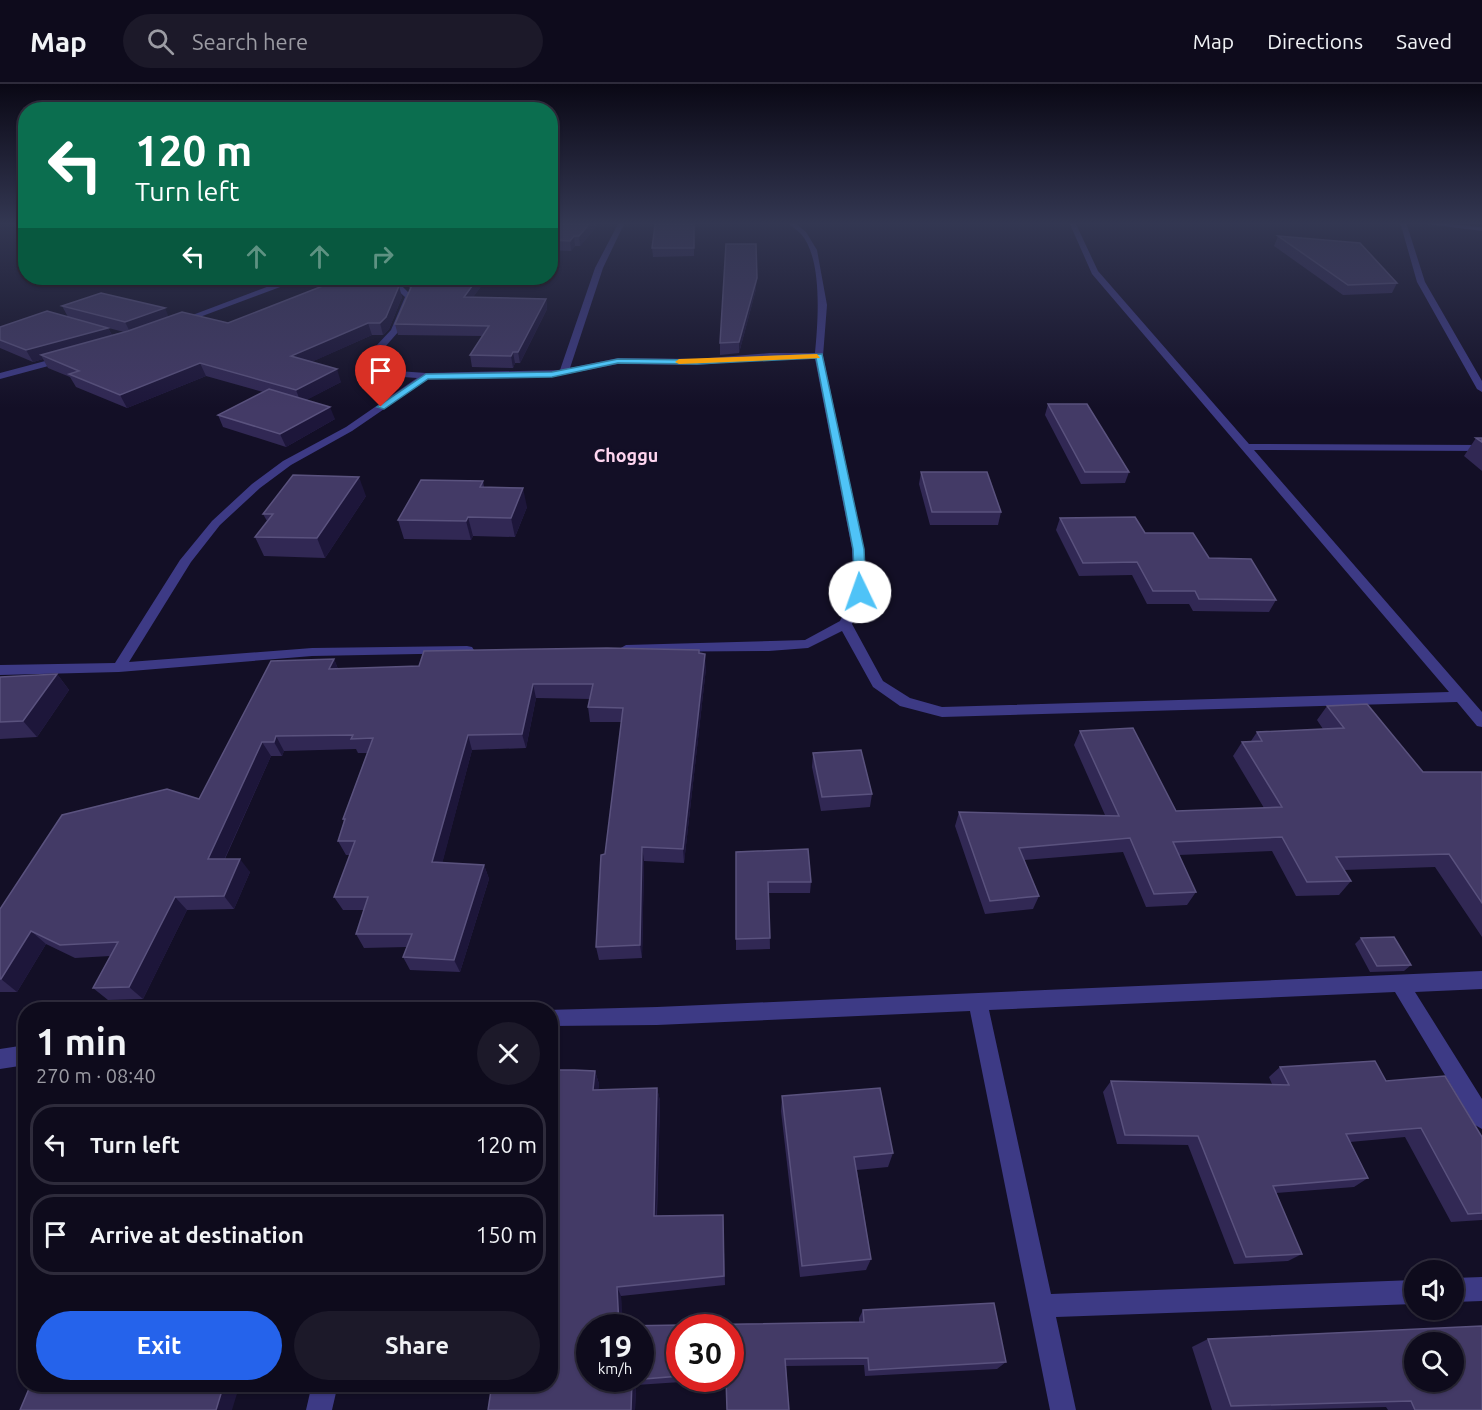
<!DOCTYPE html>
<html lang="en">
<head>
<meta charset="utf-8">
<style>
	body { margin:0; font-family:Ubuntu,sans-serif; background:#1c1929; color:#f1f3f6; height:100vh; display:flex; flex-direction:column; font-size:22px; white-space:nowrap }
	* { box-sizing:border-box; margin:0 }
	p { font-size:20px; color:#9b9ba3 }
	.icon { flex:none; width:33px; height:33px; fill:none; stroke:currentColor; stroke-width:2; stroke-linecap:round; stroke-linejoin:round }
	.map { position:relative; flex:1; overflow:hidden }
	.panel { position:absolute; left:18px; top:918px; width:540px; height:390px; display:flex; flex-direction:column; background:#0e0b1c; border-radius:24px; box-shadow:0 2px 4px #0004,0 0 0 2px #2e2b3b }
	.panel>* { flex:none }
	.guide { position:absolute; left:18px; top:18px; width:540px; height:183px; border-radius:24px; box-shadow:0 2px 4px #0004,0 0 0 2px #2e2b3b; background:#0b6e4f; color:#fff; overflow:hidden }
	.fabs { position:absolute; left:1404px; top:1176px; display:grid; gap:12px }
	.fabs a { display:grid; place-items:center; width:60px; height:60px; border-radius:50%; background:#0e0b1c; box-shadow:0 2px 4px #0004,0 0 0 2px #2e2b3b; font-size:30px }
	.speed { position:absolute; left:576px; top:1230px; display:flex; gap:12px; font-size:30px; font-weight:700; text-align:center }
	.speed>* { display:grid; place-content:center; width:78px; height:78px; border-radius:50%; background:#0e0b1c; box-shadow:0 2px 4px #0004,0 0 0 2px #2e2b3b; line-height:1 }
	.speed small { font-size:15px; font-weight:400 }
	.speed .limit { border:9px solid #d22; background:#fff; color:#111 }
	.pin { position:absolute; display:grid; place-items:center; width:51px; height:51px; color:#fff; margin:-62px -26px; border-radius:50% 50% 50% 0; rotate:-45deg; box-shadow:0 0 6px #0007 }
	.pin .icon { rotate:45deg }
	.me { position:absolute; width:66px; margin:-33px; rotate:357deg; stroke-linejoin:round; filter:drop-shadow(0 0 4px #0008) }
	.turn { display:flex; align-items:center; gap:21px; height:126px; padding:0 18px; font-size:27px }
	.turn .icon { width:78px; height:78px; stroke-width:2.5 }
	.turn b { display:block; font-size:42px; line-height:51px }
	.lanes { display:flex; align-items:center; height:57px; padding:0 18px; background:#0003; justify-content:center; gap:30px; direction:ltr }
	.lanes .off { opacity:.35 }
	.round { display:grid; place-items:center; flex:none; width:63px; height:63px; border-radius:32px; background:#1c1929 }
	.headline { display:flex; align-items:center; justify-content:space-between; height:102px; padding:0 18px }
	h1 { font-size:36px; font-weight:700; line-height:45px }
	.button { display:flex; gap:12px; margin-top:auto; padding:12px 18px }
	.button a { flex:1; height:69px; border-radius:36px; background:#2563eb; color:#fff; font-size:24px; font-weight:700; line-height:69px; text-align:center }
	.button a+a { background:#1c1929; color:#f1f3f6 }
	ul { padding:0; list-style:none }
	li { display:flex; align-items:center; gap:18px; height:81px; margin:0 12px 9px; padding:0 6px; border:3px solid #2e2b3b; border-radius:24px }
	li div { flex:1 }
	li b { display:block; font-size:22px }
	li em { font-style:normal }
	header { display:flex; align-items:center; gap:36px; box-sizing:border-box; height:84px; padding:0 30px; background:#0e0b1c; border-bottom:2px solid #2e2b3b }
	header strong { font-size:28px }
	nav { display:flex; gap:33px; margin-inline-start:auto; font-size:21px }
	.search { width:420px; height:54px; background:#1c1929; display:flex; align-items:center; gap:15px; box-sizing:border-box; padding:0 21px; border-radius:33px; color:#9b9ba3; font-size:22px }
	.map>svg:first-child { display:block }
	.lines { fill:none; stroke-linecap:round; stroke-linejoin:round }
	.minor { fill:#3d3a85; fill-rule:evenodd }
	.wall { fill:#312854; fill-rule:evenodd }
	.shaded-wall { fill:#1d163a }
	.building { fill:#433a66; stroke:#5a527e; stroke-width:1.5; fill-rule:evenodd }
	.route { fill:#4fc3f7; stroke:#337fa1; stroke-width:1.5 }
	.slow { fill:#f59e0b }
	.labels { text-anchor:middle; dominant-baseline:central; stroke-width:6; stroke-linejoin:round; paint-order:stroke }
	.far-district-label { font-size:18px; font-weight:bold; fill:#ffd6f0; stroke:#130f26 }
</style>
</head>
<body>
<header>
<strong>Map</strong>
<div class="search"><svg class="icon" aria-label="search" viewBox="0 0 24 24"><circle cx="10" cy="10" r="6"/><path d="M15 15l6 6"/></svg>Search here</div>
<nav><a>Map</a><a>Directions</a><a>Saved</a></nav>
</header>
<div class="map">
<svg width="1482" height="1326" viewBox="0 0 1482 1326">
	<rect width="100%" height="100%" fill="#130f26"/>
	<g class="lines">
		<!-- minor -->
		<g class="minor">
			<path d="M619,138H625L603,184L570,284L618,274L697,275L770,269H815C818,238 823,175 801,150C797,146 791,142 787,138H794L806,148L817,166L827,221L823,272L864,465L866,508L852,540L883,597L910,614L942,623L1449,608L1092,190L1069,138H1075L1098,187L1249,360L1482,361V367L1254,366L1482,628V643L1477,642L1457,618L942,633L900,622L873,603L842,547L808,564L769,567L621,568L619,565L626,561L805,556L840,537L854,508L852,465L815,275H770L697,281L618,280L552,293L428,295L352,347L291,381L260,404L220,441L191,478L129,578L312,564L467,562L472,563L474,566L472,569L312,572L119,588L0,591V581L115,579L180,476L212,437L252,400L283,377L346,343L417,294C400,293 372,292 361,278L391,246L405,213L394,203L378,199V195L400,200L413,213L399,247L371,279L398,287L426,289L560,286L595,184Z"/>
			<path d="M1400,138H1406L1425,198L1482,297V308L1477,305L1417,198Z"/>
			<path d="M1424,138L1482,143V147L1427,140Z"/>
			<path d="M253,194L354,195L358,197L354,199H291L181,240L174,238L280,198L256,196Z"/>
			<path d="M64,272L67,273V277L0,295V289Z"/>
			<path d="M1482,887V905L1415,908L1482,1015V1045L1475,1041L1395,908L989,926L1051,1210L1414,1196V1220L1056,1233L1076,1326H1050L970,927L657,941L550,942V926H546L657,923Z"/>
			<path d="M26,961V981L0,985V965Z"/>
			<path d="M1482,1193V1217L1454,1218V1194Z"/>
			<path d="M312,1300H338L332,1326H306Z"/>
		</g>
	</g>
	<!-- wall -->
	<g class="wall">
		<path d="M550,138H600L580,162H575L571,167L550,166Z"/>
		<path d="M694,138V172L653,173L652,164Z"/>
		<path d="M1278,152L1397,199L1392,209L1343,211L1274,162Z"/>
		<path d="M343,194H484L485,197L473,213L546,215L547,225L520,279H515L513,284L472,283L470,271L482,252L398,251L395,240L410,205L407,200L391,195L402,213L389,245L383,251H372L311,278L341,298L306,316L335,335L286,363L223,343L218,331L263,308L206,292L127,324L76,303L70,293L48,284L43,275L33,278L0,264V243L68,233L62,222L228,239ZM97,241L124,248L112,251L108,244Z"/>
		<path d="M756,205L739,269L720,271V259Z"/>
		<path d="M1048,320L1129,388L1125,399L1081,400L1045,331Z"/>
		<path d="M1476,354H1482V387L1464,372Z"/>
		<path d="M921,388L1001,428L998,441H930L919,400Z"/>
		<path d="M483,397L484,403L527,423L515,453L473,452L471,456L404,455L398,436Z"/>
		<path d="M366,412L325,474L264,472L255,453L267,437L263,430Z"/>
		<path d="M1060,434L1145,449L1209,474L1276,516L1269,528L1193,527L1189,520H1147L1132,491L1079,492L1056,446Z"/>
		<path d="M700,569L706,584L684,779L644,777L642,874L599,876L596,863L605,770L621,638H590L588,623L590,615L536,614L526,664L472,666L442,779L484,781L489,795L460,888L410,886L403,873L407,863L364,864L356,850L364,826H343L334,813L350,771H346L338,757L344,737L343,735L367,669H358L356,665L284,667L282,672H271L225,775L250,788L234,825L187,826L143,915L108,916L93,904L110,872L75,874L46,860L17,908H0V825L199,715L334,575L338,585L419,582Z"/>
		<path d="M57,590L69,606L37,653L0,655V593Z"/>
		<path d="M1327,622L1423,688H1482V853L1435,783L1344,786L1351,797L1339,811L1296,812L1272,767L1179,771L1196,808L1187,821L1146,823L1123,768L1024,776L1039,812L1033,825L985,830L955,742L959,728L1105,731L1074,661L1080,647L1176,727L1264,724L1233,672L1242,658L1251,657L1257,648L1323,645L1317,636Z"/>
		<path d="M813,669L872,710L870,723L821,727L812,683Z"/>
		<path d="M736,768L811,798L810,809H769L770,865L736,866Z"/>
		<path d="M1361,854L1411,881L1404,887L1370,888L1355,860Z"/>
		<path d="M1280,983L1386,997L1482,1053V1136L1451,1138L1405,1053L1350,1058L1368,1094L1354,1103L1276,1109L1302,1170L1288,1177L1234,1180L1188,1061L1117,1060L1103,1008L1111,997L1272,1000L1269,993Z"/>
		<path d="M550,986H574L595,987L599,1000L598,1006L657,1004L660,1017L657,1132L723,1131L725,1201L621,1212L622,1242L859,1238V1234L863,1226L994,1219L1006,1278L997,1285L865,1292L864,1281L786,1282L789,1326H727L726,1295L636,1301L635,1326H488L492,1300H550ZM590,1244H640V1294H590ZM680,1244H730V1294H680Z"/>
		<path d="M782,1012L893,1069L888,1083L857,1086L871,1175L866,1186L800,1193L781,1027Z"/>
		<path d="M1208,1255L1482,1326H1388L1386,1323L1266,1326H1212L1192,1263Z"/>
	</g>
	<!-- shaded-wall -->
	<g class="shaded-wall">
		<path d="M591,138H600L580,162L579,152Z"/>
		<path d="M574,152L575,162L571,167L570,157Z"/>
		<path d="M478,194H484L485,197L466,223L464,213Z"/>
		<path d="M757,194L756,205L739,269V258Z"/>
		<path d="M399,202L402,213L389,245L383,251L380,239Z"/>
		<path d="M546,215L547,225L520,279L518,268Z"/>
		<path d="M165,224L170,236L131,250L125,238Z"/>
		<path d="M368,239L372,251L296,285L291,272Z"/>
		<path d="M108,244L114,255L41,271L43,275L33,278L26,266Z"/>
		<path d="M513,268L515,279L513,284L511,272Z"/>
		<path d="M200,279L206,292L127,324L120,311Z"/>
		<path d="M337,285L341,298L301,319L296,306Z"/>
		<path d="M330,323L335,335L286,363L280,350Z"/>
		<path d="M359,393L366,412L325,474L317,454Z"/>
		<path d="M523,404L527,423L515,453L511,434Z"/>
		<path d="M468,433L473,452L471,456L466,437Z"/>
		<path d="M705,570L706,584L684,779L683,765Z"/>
		<path d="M334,575L340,590L329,585Z"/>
		<path d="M57,590L69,606L37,653L23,637Z"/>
		<path d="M533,600L536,614L526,664L522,650Z"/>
		<path d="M468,651L472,666L439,792L432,778Z"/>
		<path d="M276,652L284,667L282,672L274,658Z"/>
		<path d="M262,658L271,672L218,789L208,775Z"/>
		<path d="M642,763L644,777L642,874L640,861Z"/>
		<path d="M240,775L250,788L234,825L224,812Z"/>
		<path d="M484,781L489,795L460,888L454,876Z"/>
		<path d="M175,813L187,826L143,915L129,903Z"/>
		<path d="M31,847L46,860L17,908L1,895Z"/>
		<path d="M595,987L599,1000L597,1019L593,1006Z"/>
		<path d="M657,1004L660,1017L656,1143L654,1132Z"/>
		<path d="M617,1203L621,1212L623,1244L619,1242Z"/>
		<path d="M632,1296L636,1301L635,1326H631Z"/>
		<path d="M224,1300H240L232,1326H216Z"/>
	</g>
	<!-- building -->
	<g class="building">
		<path d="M550,138H591L579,152H574L570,157L550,156Z"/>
		<path d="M657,138H694V164H652L655,141Z"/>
		<path d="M1278,152L1360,159L1397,199L1348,201Z"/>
		<path d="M726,160H756L757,194L739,258L720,259Z"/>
		<path d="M343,194H388L399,202L386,233L380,239H368L291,272L337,285L296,306L200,279L120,311L69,290L79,287L41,271L128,247L182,228L228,239Z"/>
		<path d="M407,194H478L464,213L546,215L518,268H513L511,272L470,271L489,242L395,240L412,201Z"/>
		<path d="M101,209L165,224L125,238L62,222Z"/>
		<path d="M47,227L108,244L26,266L0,256V243Z"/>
		<path d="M269,305L330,323L280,350L218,331Z"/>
		<path d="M1048,320H1087L1129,388H1085Z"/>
		<path d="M1476,354H1482V358Z"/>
		<path d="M921,388H987L1001,428H932Z"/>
		<path d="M293,391L359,393L317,454L255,453L273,430H263Z"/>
		<path d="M421,396L483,397L480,403L523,404L511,434L468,433L466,437L398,436Z"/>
		<path d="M1135,433L1145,449H1193L1209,474L1251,475L1276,516L1199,515L1195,507H1153L1137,478L1083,479L1060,434Z"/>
		<path d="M607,564L699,566V569L705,570L683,765L642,763L640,861L596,863L601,771L605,770L623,624L588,623L593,600H533L522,650L468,651L432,778L484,781L454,876L403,873L412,850H356L368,813H334L355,757H338L345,735H343L373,654L351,655L353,651L276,652L274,658H262L208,775H240L224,812L175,813L129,903L93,904L118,858L60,861L31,847L1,895H0V825L62,731L167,705L199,715L271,577L334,575L329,585L419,582L424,567Z"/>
		<path d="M57,590L23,637L0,638V593Z"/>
		<path d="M1367,620L1423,688H1482V819L1449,770L1336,773L1351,797L1307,798L1282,753L1173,758L1196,808L1154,810L1130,754L1019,764L1039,812L990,817L959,728L1119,732L1080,647L1133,644L1176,727L1282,723L1242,658L1262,657L1257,648L1344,644L1327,622Z"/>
		<path d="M861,666L872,710L822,713L813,669Z"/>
		<path d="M808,765L811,798H768L770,854L736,855V768Z"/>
		<path d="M1394,853L1411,881L1377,882L1361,854Z"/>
		<path d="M1375,977L1386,997L1445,992L1482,1053V1129L1468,1130L1421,1044L1346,1050L1368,1094L1273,1102L1302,1170L1246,1173L1198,1052L1125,1051L1111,997L1289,1001L1280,983Z"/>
		<path d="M550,986H574L595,987L593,1006L657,1004L654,1132L723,1131L724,1192L617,1203L619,1242L864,1238L863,1226L994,1219L1006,1278L869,1286L868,1274L785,1275L789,1326H727L726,1294H730V1244H680V1292L632,1296L631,1326H488L492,1300H550ZM590,1244H640V1294H590Z"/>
		<path d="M880,1004L893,1069L854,1073L871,1175L802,1182L782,1012Z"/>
		<path d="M1482,1242V1326H1415L1411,1317L1231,1322L1208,1255ZM1414,1258H1454V1298H1414Z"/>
		<path d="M31,1300H224L216,1326H20Z"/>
	</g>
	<!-- sky -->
	<linearGradient id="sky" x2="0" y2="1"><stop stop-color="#0a0815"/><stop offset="0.43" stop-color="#333752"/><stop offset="1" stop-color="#333752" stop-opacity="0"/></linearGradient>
	<rect width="1482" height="324" fill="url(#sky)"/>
	<!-- route -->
	<path class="route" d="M822,270L864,465L866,508L860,512L855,508L853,465L816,274L697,280L618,279L552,293L428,295L384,325L377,323L426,290L552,288L618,275L697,276Z"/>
	<!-- slow -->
	<path class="slow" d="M817,270L820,274L679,280L675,278L679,275Z"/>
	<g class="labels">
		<!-- far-district labels -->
		<g class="far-district-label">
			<text x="626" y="371">Choggu</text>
		</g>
	</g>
</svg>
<div class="fabs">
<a><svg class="icon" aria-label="sound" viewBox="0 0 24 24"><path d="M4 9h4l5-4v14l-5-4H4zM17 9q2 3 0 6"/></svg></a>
<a><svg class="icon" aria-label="search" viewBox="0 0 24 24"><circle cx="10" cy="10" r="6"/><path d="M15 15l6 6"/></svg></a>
</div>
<div class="speed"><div>19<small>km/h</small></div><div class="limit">30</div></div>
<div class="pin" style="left:381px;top:323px;background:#d93025"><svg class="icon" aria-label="arrive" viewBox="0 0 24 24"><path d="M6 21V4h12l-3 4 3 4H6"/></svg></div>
<svg class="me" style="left:860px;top:508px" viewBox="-20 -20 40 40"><circle r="19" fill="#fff"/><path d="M0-13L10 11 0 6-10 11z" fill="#4fc3f7"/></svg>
<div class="guide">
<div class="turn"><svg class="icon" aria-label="left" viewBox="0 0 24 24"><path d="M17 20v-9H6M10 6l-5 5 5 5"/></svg><div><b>120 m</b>Turn left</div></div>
<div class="lanes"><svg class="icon" aria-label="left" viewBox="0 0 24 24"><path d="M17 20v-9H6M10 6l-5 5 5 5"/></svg><svg class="icon off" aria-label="ahead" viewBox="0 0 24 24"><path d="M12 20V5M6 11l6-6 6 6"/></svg><svg class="icon off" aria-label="ahead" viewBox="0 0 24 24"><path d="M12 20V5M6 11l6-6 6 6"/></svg><svg class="icon off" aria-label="right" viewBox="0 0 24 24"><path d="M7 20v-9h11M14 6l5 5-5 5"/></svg></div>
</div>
<section class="panel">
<div class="headline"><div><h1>1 min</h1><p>270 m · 08:40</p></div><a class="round"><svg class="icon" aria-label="close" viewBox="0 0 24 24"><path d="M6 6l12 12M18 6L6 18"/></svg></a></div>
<ul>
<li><svg class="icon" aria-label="left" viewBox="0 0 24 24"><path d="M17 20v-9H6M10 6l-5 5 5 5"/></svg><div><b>Turn left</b></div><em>120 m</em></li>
<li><svg class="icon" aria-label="arrive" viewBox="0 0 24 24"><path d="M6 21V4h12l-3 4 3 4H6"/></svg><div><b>Arrive at destination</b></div><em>150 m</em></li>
</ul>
<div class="button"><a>Exit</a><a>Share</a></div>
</section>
</div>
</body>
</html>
